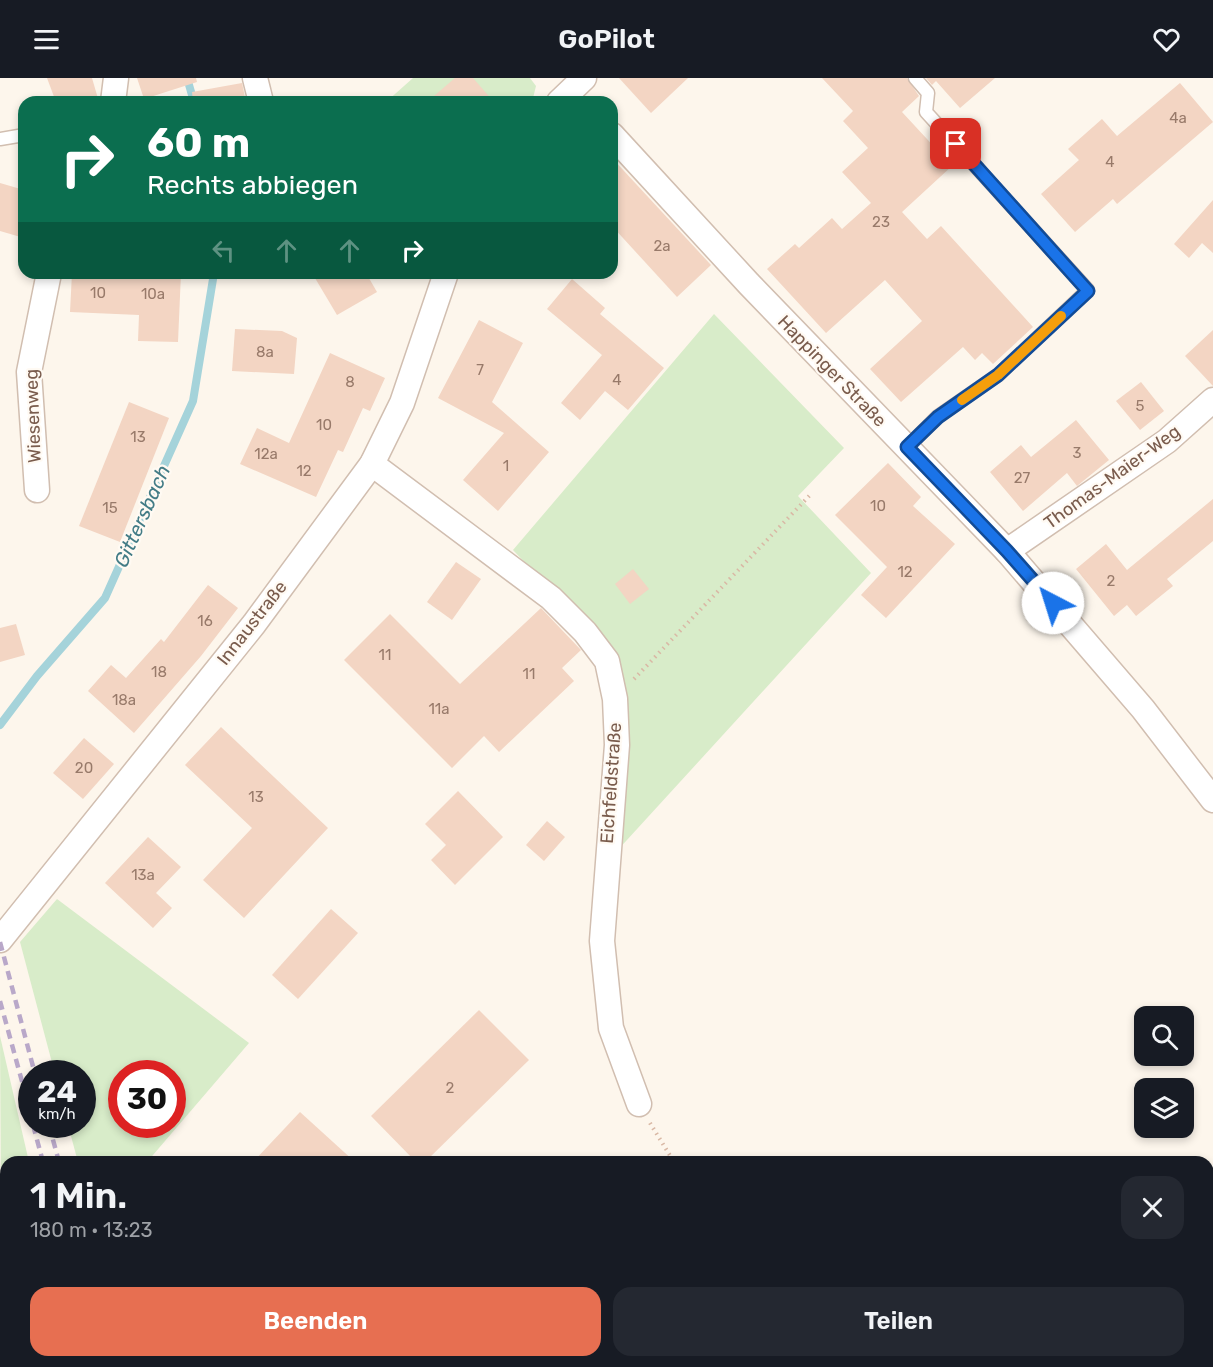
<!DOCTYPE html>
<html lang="de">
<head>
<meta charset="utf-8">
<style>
	body { margin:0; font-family:Rubik,sans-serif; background:#242831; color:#f1f3f6; height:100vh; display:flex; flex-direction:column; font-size:22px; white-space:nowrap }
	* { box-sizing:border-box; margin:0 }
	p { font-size:20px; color:#9ea1a6 }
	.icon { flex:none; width:33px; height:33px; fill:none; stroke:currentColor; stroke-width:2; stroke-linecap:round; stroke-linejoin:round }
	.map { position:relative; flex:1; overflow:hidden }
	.panel { position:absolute; left:0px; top:1078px; width:1214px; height:212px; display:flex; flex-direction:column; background:#171b24; border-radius:18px 18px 0 0; box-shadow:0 3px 9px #0003 }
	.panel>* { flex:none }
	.hud { position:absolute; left:18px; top:18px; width:600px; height:183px; border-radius:18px; box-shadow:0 3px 9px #0003; background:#0b6e4f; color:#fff; overflow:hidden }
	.tools { position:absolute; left:1134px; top:928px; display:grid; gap:12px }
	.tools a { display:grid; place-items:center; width:60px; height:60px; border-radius:12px; background:#171b24; box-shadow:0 3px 9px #0003; font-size:30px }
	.speed { position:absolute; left:18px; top:982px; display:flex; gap:12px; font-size:30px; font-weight:700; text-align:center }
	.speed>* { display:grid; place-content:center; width:78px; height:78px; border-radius:50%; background:#171b24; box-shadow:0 3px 9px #0003; line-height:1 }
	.speed small { font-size:15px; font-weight:400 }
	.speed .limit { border:9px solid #d22; background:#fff; color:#111 }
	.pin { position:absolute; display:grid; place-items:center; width:51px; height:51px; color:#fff; margin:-26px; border-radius:12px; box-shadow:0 3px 9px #0006 }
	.me { position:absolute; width:66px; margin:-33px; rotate:320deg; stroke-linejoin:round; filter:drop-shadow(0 0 4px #0008) }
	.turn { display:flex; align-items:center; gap:21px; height:126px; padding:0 30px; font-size:27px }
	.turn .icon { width:78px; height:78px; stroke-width:2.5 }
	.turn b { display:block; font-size:42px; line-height:51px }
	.lanes { display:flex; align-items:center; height:57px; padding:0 30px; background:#0003; justify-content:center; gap:30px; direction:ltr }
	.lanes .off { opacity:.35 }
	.round { display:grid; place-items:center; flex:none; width:63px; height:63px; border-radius:18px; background:#242831 }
	.overview { display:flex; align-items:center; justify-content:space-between; height:102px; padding:0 30px }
	h1 { font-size:36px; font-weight:600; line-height:45px }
	.action { display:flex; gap:12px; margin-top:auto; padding:12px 30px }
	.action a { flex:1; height:69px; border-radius:18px; background:#e76f51; color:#fff; font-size:24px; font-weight:600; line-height:69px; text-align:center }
	.action a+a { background:#242831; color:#f1f3f6 }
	header { display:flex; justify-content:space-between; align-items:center; height:78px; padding:0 30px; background:#171b24; font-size:27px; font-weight:600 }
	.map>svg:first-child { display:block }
	.green { fill:#d8ecc9; fill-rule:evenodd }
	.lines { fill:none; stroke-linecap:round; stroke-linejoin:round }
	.stream { stroke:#a5d3da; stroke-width:8 }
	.building { fill:#f3d5c3 }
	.lane-casing { stroke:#d1beb0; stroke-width:15 }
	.street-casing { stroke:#d1beb0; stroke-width:27 }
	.path { stroke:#d9b8a5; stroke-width:4; stroke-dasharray:1.5 4.5; stroke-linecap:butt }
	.lane { stroke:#fff; stroke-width:12 }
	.street { stroke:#fff; stroke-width:24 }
	.rail { stroke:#b9a8c9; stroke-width:4.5; stroke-dasharray:9 6; stroke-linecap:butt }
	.route-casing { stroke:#114b97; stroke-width:15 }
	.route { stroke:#1a73e8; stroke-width:10 }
	.slow { stroke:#f59e0b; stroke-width:10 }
	.labels { text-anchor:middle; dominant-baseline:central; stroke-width:4.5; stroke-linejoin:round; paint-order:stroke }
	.number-label { font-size:15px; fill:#987a6a }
	.street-label { font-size:18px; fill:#7a5c4d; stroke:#fffaf3 }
	.water-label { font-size:20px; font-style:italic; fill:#437c86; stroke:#fffaf3 }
</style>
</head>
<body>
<header><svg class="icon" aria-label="menu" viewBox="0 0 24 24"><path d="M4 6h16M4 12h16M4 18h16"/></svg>GoPilot<svg class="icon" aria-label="heart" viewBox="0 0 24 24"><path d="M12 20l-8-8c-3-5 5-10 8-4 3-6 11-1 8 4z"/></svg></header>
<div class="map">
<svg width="1213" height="1289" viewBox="0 0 1213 1289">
	<rect width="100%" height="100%" fill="#fdf6ec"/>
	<!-- green -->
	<g class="green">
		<path d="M413,0H530L536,8L532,24H386Z"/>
		<path d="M714,236L844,370L798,418L871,495L616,774L612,576L513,472Z"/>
		<path d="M57,821L249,965L147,1084H78L68,1047H82V996H55L20,864ZM122,996H172V1047H122Z"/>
		<path d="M0,958L29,1084H6V1284H74L76,1289H2Z"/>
		<path d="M134,1284H192L194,1289H136Z"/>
	</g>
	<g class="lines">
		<!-- stream -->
		<g class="stream">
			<path d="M187,0L194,24"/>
			<path d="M0,647L37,598L105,520L193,323L214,195"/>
		</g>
	</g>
	<!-- building -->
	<g class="building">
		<path d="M47,0H92L99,24H56Z"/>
		<path d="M137,0H196L197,4L144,21Z"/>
		<path d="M455,0H473L494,24H427Z"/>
		<path d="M619,0H688L651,35Z"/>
		<path d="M822,0H907L919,18L902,34L952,88L902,134L927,161L941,148L1033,249L993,286L982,275L975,282L963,269L901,324L870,291L922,243L885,202L826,255L767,191L795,166L799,170L832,140L842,151L871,125L842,94L868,70L843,43L853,33Z"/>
		<path d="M926,0H995L960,30L936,3L932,7Z"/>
		<path d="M242,5L246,24H193L192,14Z"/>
		<path d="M1180,5L1213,44L1117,126L1113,121L1075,154L1041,116L1079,82L1068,71L1102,41L1117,58Z"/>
		<path d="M612,80L711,187L677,219L612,148Z"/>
		<path d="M0,105L24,112V160L0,153Z"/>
		<path d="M1213,122V175L1202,165L1189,180L1174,166Z"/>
		<path d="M72,195H181L178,264L138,263L139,237L70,234Z"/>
		<path d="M312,195H366L377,214L337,237Z"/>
		<path d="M572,201L605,230L600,236L664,290L628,332L605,313L580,342L561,325L602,277L547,231Z"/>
		<path d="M479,242L523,265L492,324L549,374L498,433L463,402L504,355L438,320Z"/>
		<path d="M235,251L282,253L297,260L294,296L232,293Z"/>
		<path d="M1213,252V308L1185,278Z"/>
		<path d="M330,275L385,300L370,333L363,330L343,374L338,372L316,419L240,386L257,350L289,365Z"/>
		<path d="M1141,304L1164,333L1140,352L1116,323Z"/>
		<path d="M129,324L169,340L120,464L79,448Z"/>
		<path d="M1076,342L1109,382L1077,408L1067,395L1023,433L990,394L1021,367L1031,379Z"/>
		<path d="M888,385L921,419L913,428L955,466L886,540L861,517L887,489L835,437Z"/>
		<path d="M1213,421V463L1167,501L1173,508L1136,538L1127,527L1114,538L1076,491L1106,466L1127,492Z"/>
		<path d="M456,484L481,501L452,542L427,524Z"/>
		<path d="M633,491L649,511L630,526L615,506Z"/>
		<path d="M208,507L238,530L201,578L134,655L88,613L111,587L126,600L161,561L164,564Z"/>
		<path d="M541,530L581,572L562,590L574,603L499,674L484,658L452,690L344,582L390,536L460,606Z"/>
		<path d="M16,546L25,577L0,584V550Z"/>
		<path d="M221,649L328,750L244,840L203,802L252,750L185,687Z"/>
		<path d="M84,660L114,686L83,721L53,695Z"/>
		<path d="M458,713L503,759L455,807L431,782L446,767L425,746Z"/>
		<path d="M547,743L565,759L544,783L526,767Z"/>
		<path d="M148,759L181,789L156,815L172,830L153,850L105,805Z"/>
		<path d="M331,831L358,855L298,921L272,897Z"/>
		<path d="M479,932L529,982L425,1084H416L371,1038Z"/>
		<path d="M300,1034L355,1084H253Z"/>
	</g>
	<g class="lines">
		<!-- lane casing -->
		<g class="lane-casing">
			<g id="lane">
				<path d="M0,61L24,57"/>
				<path d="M907,369L937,339L998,297L1088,212L926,34L928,15L915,0"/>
			</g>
		</g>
		<!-- street casing -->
		<g class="street-casing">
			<g id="street">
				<path d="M255,0L261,24"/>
				<path d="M113,24L116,0"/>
				<path d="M559,24L584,0"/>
				<path d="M612,57L749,206L1007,473L1143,631L1213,722"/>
				<path d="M372,386L551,520L585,554L607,583L615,621L617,667L602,863L611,950L639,1026"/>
				<path d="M37,412L29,294L49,195"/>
				<path d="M1007,473L1167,363L1213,322"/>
				<path d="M0,862L254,546L372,386L402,325L446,195"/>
			</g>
		</g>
		<!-- path -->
		<g class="path">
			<path d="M634,601L812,415"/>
			<path d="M650,1045L674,1084"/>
			<path d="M792,1284L794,1289"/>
		</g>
		<!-- lane -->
		<use href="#lane" class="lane"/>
		<!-- street -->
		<use href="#street" class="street"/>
		<!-- rail -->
		<g class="rail">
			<path d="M0,864L35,996"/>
			<path d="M0,923L32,1040"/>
			<path d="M33,1047L43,1084"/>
			<path d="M49,1047L59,1084"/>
			<path d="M97,1284L98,1289"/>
			<path d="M112,1284L114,1289"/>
		</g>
	</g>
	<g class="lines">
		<!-- route casing -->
		<g class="route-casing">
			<path id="route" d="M956,66L1088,213L998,297L938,339L907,369L1007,473L1053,525"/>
		</g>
		<!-- route -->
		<use href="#route" class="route"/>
		<!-- slow -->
		<path class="slow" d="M962,322L998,297L1061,238"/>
	</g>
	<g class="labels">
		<!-- number labels -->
		<g class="number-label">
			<text x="1178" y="40">4a</text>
			<text x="1110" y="84">4</text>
			<text x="881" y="144">23</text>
			<text x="662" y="168">2a</text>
			<text x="98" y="215">10</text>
			<text x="153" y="216">10a</text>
			<text x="265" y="274">8a</text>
			<text x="480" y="292">7</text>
			<text x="617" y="302">4</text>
			<text x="350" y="304">8</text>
			<text x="1140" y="328">5</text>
			<text x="324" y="347">10</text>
			<text x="138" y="359">13</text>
			<text x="1077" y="375">3</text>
			<text x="266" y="376">12a</text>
			<text x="506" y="388">1</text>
			<text x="304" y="393">12</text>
			<text x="1022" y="400">27</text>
			<text x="878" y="428">10</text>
			<text x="110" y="430">15</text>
			<text x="905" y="494">12</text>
			<text x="1111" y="503">2</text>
			<text x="205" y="543">16</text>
			<text x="385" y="577">11</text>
			<text x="159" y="594">18</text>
			<text x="529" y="596">11</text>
			<text x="124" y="622">18a</text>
			<text x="439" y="631">11a</text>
			<text x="84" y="690">20</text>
			<text x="256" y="719">13</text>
			<text x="143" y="797">13a</text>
			<text x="450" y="1010">2</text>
		</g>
		<!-- street labels -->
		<g class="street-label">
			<text transform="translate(832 293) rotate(46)">Happinger Straße</text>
			<text transform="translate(33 338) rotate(-92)">Wiesenweg</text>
			<text transform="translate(1112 399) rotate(-36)">Thomas-Maier-Weg</text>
			<text transform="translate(252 545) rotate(-52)">Innaustraße</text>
			<text transform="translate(611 705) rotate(-86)">Eichfeldstraße</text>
		</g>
		<!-- water labels -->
		<g class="water-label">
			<text transform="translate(142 438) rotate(-66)">Gittersbach</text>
		</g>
	</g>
</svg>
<div class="tools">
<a><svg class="icon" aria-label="search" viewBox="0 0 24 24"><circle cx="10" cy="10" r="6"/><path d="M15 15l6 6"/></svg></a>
<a><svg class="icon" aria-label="layers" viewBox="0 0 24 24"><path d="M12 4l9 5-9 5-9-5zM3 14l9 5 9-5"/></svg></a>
</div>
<div class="speed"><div>24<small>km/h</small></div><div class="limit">30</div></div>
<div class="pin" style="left:956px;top:66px;background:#d93025"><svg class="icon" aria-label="arrive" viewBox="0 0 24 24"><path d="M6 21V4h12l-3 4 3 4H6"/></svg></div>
<svg class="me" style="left:1053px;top:525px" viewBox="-20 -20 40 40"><circle r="19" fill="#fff"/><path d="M0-13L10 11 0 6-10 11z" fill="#1a73e8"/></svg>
<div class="hud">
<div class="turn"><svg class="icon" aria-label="right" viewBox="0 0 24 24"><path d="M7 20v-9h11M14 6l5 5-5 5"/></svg><div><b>60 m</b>Rechts abbiegen</div></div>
<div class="lanes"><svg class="icon off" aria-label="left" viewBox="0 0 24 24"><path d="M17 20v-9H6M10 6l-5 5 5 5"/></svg><svg class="icon off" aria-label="ahead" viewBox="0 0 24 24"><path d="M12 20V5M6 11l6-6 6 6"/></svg><svg class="icon off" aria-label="ahead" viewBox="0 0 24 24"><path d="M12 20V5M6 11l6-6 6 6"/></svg><svg class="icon" aria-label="right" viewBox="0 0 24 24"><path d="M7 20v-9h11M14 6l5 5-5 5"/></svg></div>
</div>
<section class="panel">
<div class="overview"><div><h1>1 Min.</h1><p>180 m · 13:23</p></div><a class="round"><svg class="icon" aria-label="close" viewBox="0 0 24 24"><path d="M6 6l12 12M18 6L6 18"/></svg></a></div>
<div class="action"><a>Beenden</a><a>Teilen</a></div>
</section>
</div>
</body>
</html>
